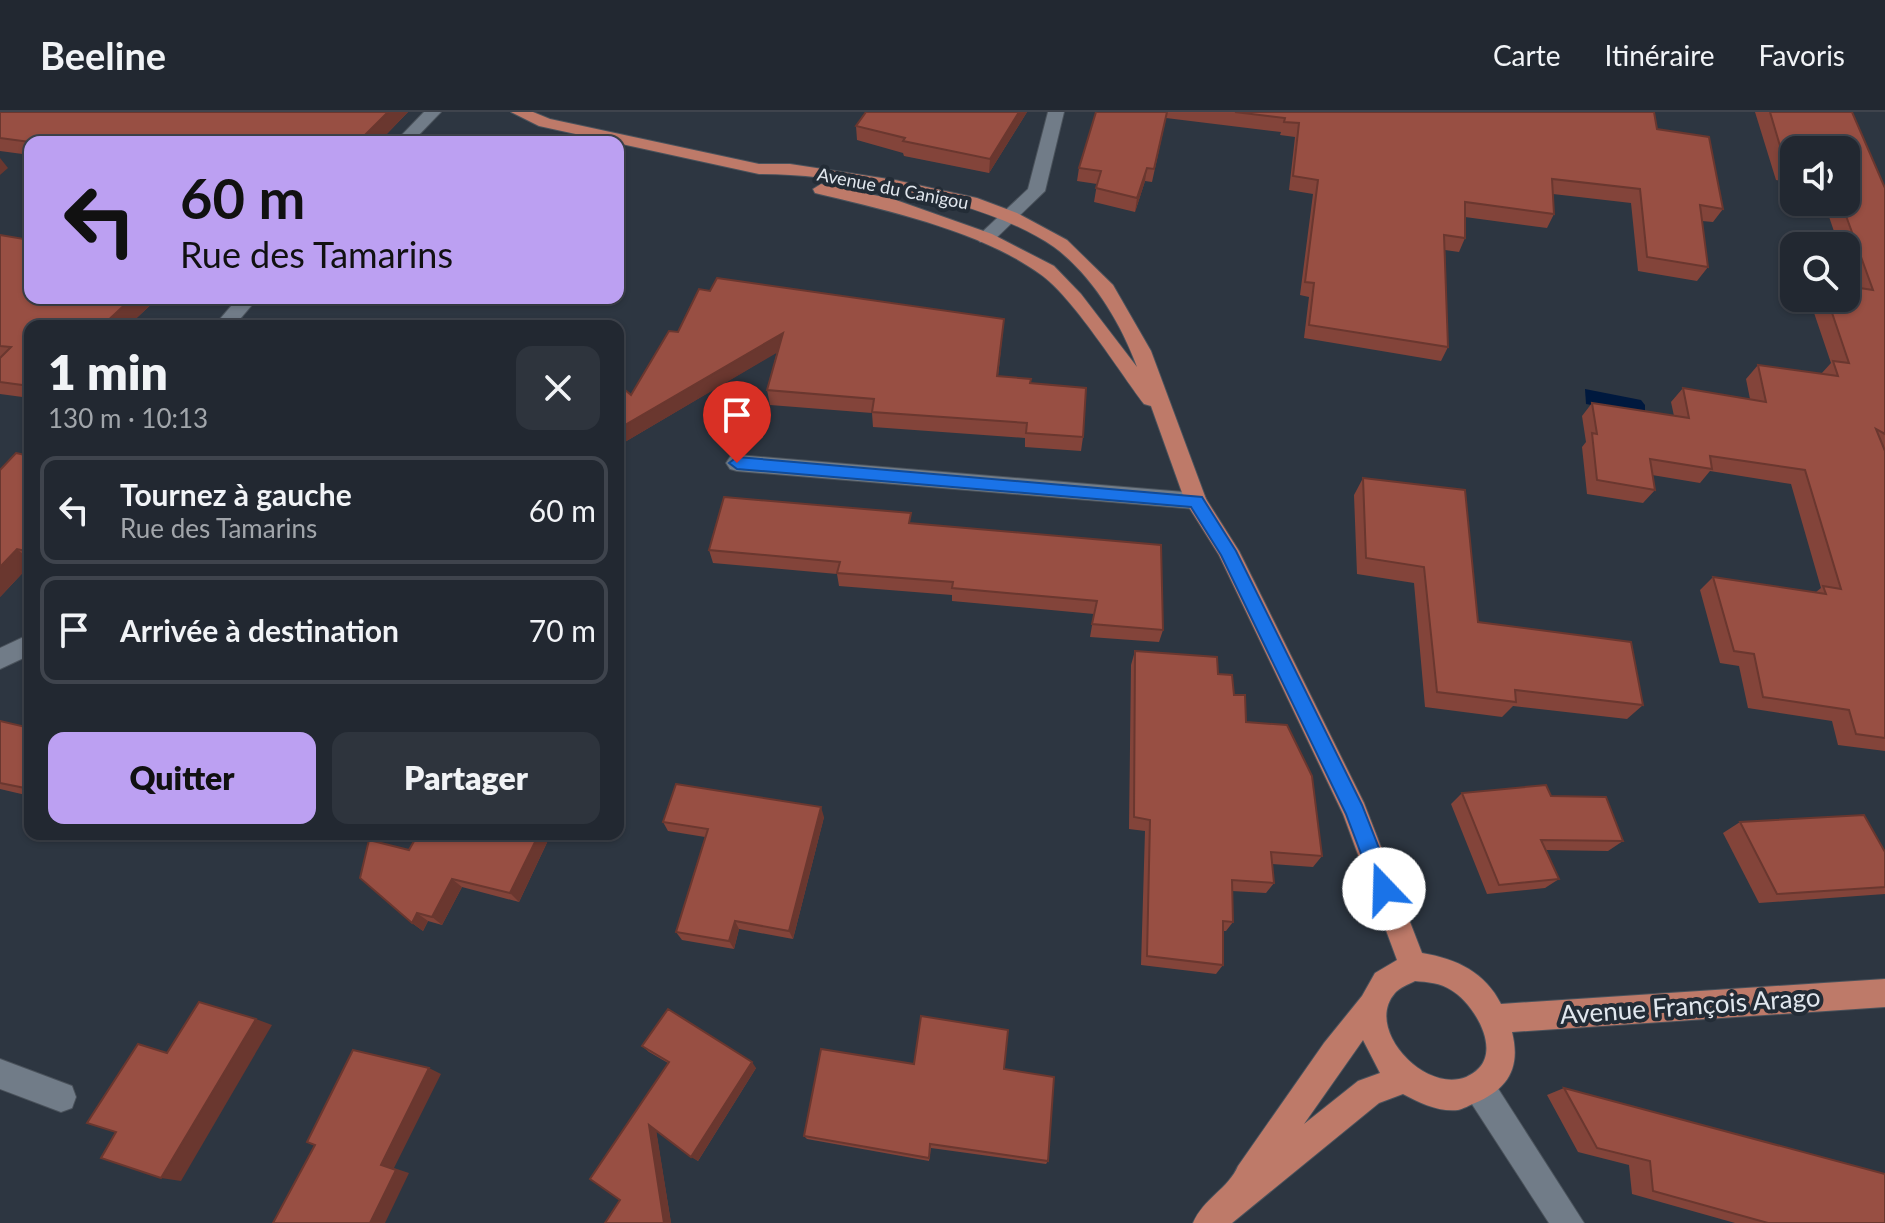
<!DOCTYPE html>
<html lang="fr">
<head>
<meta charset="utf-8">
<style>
	body { margin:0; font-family:Lato,sans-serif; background:#2e343d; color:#f1f3f6; height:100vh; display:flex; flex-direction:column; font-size:30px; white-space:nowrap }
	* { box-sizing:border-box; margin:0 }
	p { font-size:26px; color:#a2a6ab }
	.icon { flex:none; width:44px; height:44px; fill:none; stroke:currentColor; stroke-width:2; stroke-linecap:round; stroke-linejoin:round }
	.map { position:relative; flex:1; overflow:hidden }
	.drawer { position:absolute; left:24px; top:208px; width:600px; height:520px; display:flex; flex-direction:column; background:#222831; border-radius:16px; box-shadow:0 2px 6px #0004,0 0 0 2px #3f444d }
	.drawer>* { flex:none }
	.hud { position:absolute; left:24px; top:24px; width:600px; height:168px; border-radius:16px; box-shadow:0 2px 6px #0004,0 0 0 2px #3f444d; background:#bca0f2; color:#111; overflow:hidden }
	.buttons { position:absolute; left:1780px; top:24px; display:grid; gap:16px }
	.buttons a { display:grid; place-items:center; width:80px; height:80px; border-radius:16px; background:#222831; box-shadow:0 2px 6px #0004,0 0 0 2px #3f444d; font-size:40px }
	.pin { position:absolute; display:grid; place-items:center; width:68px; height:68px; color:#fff; margin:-82px -34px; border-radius:50% 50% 50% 0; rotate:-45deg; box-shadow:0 0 8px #0007 }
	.pin .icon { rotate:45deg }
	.me { position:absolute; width:88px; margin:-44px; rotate:339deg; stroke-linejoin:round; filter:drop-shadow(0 0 6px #0008) }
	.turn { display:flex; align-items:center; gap:28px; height:168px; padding:0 24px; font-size:36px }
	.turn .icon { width:104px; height:104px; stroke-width:2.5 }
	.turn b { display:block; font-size:56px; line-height:68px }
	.round { display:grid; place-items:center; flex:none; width:84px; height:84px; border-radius:16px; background:#2e343d }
	.headline { display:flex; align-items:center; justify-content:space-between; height:136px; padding:0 24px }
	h1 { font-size:48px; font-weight:800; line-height:60px }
	.action { display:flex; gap:16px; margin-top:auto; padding:16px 24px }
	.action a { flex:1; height:92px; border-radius:16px; background:#bca0f2; color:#111; font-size:32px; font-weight:800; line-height:92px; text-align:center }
	.action a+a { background:#2e343d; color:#f1f3f6 }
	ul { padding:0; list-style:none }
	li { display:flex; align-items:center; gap:24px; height:108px; margin:0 16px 12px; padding:0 8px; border:4px solid #3f444d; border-radius:16px }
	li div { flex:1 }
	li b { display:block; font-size:30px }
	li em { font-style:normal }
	header { display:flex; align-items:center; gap:48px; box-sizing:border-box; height:112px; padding:0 40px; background:#222831; border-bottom:2px solid #3f444d }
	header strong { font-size:38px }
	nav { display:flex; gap:44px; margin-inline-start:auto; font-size:28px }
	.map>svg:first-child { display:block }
	.water { fill:#00193e }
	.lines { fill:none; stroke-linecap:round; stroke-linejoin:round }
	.minor-casing { stroke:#4a525b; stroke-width:2 }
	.major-casing { stroke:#4a525b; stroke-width:2 }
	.minor { fill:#717c88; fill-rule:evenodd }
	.major { fill:#be7a69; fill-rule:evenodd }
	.wall { fill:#83443a }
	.shaded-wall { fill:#6a372f }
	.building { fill:#984f43; stroke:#6a372f; stroke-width:2 }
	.route { fill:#1a73e8; stroke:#114b97; stroke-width:2 }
	.labels { text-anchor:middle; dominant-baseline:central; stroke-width:8; stroke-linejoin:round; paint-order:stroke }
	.far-street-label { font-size:18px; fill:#e1e7ee; stroke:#232c36 }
	.near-street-label { font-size:26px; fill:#e1e7ee; stroke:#232c36 }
</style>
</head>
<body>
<header>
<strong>Beeline</strong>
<nav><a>Carte</a><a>Itinéraire</a><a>Favoris</a></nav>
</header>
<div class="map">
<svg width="1885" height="1111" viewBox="0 0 1885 1111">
	<rect width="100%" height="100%" fill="#2d3641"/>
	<!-- water -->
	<path class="water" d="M1585,277L1641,288L1645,293V299L1636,301L1586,292Z"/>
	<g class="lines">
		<!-- minor casing -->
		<g class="minor-casing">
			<g id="minor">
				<path d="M424,0H441L412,30H395Z"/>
				<path d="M1048,0H1064L1045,79L992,130H980L977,126L980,122L1028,77Z"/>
				<path d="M238,186H258L234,214H214Z"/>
				<path d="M737,343L1196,381L1204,383L1207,389L1204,395L1196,397L737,359L730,357L726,351L730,345Z"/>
				<path d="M30,522V543L0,557V536Z"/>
				<path d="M0,947L72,974L76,985L72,996L61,1000L0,977Z"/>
				<path d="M1479,960L1490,964L1584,1111H1549L1468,986L1464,975L1468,964Z"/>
			</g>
		</g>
		<!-- major casing -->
		<g class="major-casing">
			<path id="major" d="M511,0H533L550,7L759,52H790L895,68L977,86L1017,101L1067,128L1113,173L1151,239L1206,387L1239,439L1364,691L1422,841C1457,847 1485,860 1501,892L1885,867V895L1512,920C1521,956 1508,977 1475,991C1470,993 1463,997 1458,998C1438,1000 1420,991 1403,982L1379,991L1232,1111H1193C1203,1087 1229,1076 1238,1054L1324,931L1362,884L1375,861L1397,848L1343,702L1219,443L1185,389L1151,294L1144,292C1119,259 1072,184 1040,162C981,119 886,98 815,81L813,77L821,72L893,87L992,122L1054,154L1081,182L1137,255C1121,211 1092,163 1054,135C985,87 842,62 759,62L539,14ZM1415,869C1427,870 1441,871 1451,878C1472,890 1500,934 1479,956C1440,997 1360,921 1395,881C1399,876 1409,872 1415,869ZM1363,928L1380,961L1358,969L1304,1012Z"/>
		</g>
		<!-- minor -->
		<use href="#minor" class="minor"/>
		<!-- major -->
		<use href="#major" class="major"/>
	</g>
	<!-- wall -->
	<g class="wall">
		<path d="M0,0H408L379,30H30V43L0,39Z"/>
		<path d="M866,0H1027L989,61L904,44L903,41L857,28L856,14Z"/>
		<path d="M1096,0H1654L1657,17L1723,97L1713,110L1702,109L1708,155L1697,169L1638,159L1631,91L1553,82L1554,102L1547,116L1465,105V126L1459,140L1445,138L1448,235L1441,249L1304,226L1309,185L1300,183L1313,82L1289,78L1295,25L1280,23L1281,20L1166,6L1152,70L1145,69L1135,100L1094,90L1097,72L1077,69L1079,56Z"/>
		<path d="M1755,0H1852L1885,76V639L1838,633L1832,609L1748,596L1739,554L1720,551L1700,478L1713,465L1816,480L1821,476L1791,372L1710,359L1700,371L1652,363L1655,378L1643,391L1587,382L1582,335L1586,330L1582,304L1592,291L1674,304L1671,290L1683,276L1750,287L1746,267L1758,253L1821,262L1831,251L1809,186H1846L1854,175L1846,153V134H1839L1824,90H1846V38H1794V71L1776,68Z"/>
		<path d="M0,123L30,186H158L128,214H30V286L0,282Z"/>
		<path d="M1004,207L998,265L1030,271L1083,325L1081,339L1025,335V326L873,315L872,301L770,293L767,278L777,240L618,334V272L631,283L678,220Z"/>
		<path d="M30,344V453L0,485Z"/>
		<path d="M1363,366L1478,510L1643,593L1627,607L1513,594L1502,605L1425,595L1414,471L1357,462L1354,383Z"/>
		<path d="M911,411L1163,518L1159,530L1090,525L1094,502L952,489V483L839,474L837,462L713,451L709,438Z"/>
		<path d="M1135,539L1218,562L1234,583L1246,610L1322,744L1313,755L1272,752L1274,771L1266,781L1232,779L1233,810L1226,819H1223V853L1216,862L1141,853L1145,719L1129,717L1131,553Z"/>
		<path d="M0,609L30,616V684L0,677Z"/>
		<path d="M1462,681L1551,684L1623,729L1608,739L1546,738L1559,767L1545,776L1487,782L1451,692Z"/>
		<path d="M824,705L793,827L739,817L734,837L682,828L676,820L705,725L668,719L663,710Z"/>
		<path d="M1740,710L1885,740V782L1759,791L1723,721Z"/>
		<path d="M418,722H551L519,790L462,775L442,813L428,809L423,819L412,811Z"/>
		<path d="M642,934L756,956L698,1049L656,1019L671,1111H605L620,1088L668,951L649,940Z"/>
		<path d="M914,952L1004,957L1048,1049L1046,1052L931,1036L929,1049L807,1027L804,1024Z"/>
		<path d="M1564,976L1885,1111H1735L1632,1082L1629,1053L1578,1040L1547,983Z"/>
	</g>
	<!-- shaded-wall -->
	<g class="shaded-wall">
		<path d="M388,0H408L379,30H358Z"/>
		<path d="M1019,0H1027L989,61L990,47Z"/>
		<path d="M0,46L8,56L0,63Z"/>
		<path d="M1147,56L1145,69L1135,100L1137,86Z"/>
		<path d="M132,186H158L128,214H102Z"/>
		<path d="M783,221L785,236L618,334V317Z"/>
		<path d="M17,437L30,448V453L0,485V455Z"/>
		<path d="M821,695L824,705L793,827L789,819Z"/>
		<path d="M539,722H551L519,790L510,781Z"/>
		<path d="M452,767L462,775L442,813L432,805Z"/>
		<path d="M417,801L428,809L423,819L412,811Z"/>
		<path d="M735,809L739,817L734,837L729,829Z"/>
		<path d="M256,907L272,913L181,1069L161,1066Z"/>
		<path d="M752,950L756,956L698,1049L691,1045Z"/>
		<path d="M429,956L441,962L394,1056L409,1061L385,1111H370L381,1053Z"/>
		<path d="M649,1013L656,1017L671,1111H664Z"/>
	</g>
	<!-- building -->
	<g class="building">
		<path d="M0,0H388L358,30H30L0,26Z"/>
		<path d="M866,0H1019L990,47L903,29L905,26L856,14Z"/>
		<path d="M1096,0H1167L1154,57L1147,56L1137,86L1096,76L1101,59L1079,56Z"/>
		<path d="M1235,0H1654L1657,17L1709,25L1723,97L1700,93L1708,155L1647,145L1640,77L1552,67L1554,102L1465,90V126L1444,123L1448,235L1309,213L1314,171L1305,170L1318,68L1293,64L1299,11L1284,10L1285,6Z"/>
		<path d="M1770,0H1852L1885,76V322L1876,317L1885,339V626L1856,622L1849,598L1763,585L1754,542L1734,539L1713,465L1826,482L1823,474L1841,477L1805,358L1710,344L1712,357L1650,347L1655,378L1597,368L1592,321L1597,322L1592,291L1689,306L1683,276L1766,290L1758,253L1838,264L1833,249L1849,251L1827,186H1846V174L1873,178L1841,90H1846V38H1794V55L1786,54Z"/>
		<path d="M0,123L30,128V186H132L102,214H30V274L0,270V246L11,235L0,234Z"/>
		<path d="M717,166L1004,207L997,264L1031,267L1030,271L1086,276L1083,325L1026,321L1027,311L872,300L874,287L767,278L783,221L618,317V272L631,283L669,219L678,220L699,177L710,179Z"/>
		<path d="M16,341L30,344V440L17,437L0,455V358Z"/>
		<path d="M1363,366L1465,378L1478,510L1631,530L1643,593L1515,578L1516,590L1437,580L1424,455L1366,446Z"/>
		<path d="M724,385L911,401L909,411L1161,433L1163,518L1092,512L1097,489L952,476L953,470L837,461L840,450L709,438Z"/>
		<path d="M1135,539L1217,545L1218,562L1232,563L1234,583H1245L1246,610L1287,613L1312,664L1322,744L1271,740L1274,771L1232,768L1233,810L1223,809V853L1147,844L1150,708L1134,705Z"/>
		<path d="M0,609L30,616V677L0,671Z"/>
		<path d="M676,672L821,695L789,819L735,809L729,829L676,820L708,717L663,710Z"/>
		<path d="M1546,673L1551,684L1606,685L1623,729L1541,728L1559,767L1499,773L1462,681Z"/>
		<path d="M1864,703L1885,740V775L1777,782L1740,710Z"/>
		<path d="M418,722H539L510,781L452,767L432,805L417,801L412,811L360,766L369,728L409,738Z"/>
		<path d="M199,890L256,907L161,1066L101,1046L116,1020L87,1011L138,932L167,941Z"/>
		<path d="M668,897L752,950L691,1045L649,1013L664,1111H605L620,1088L590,1067L669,950L642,934Z"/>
		<path d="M921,904L1008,918L1004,957L1054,965L1048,1049L930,1032L929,1046L804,1024L821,937L914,952Z"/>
		<path d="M353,938L429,956L381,1053L396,1058L370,1111H273L315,1033L307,1030Z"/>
		<path d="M1564,976L1885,1062V1111H1768L1653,1079L1650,1049L1597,1036Z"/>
	</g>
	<!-- route -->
	<path class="route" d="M737,345L1202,385L1236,439L1362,693L1395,777L1392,784L1384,787L1377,784L1346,702L1221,443L1191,395L737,357L729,351Z"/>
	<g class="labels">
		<!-- far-street labels -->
		<g class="far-street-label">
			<text transform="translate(893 76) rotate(11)">Avenue du Canigou</text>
		</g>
		<!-- near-street labels -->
		<g class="near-street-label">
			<text transform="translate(1690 893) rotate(-4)">Avenue François Arago</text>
		</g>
	</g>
</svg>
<div class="buttons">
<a><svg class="icon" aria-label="sound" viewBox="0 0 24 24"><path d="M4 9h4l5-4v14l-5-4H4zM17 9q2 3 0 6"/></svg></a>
<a><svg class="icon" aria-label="search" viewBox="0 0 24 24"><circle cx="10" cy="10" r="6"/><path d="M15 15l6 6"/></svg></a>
</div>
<div class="pin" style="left:737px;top:351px;background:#d93025"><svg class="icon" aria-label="arrive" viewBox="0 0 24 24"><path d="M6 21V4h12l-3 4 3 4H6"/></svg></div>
<svg class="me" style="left:1384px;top:777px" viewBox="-20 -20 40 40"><circle r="19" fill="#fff"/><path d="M0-13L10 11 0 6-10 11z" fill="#1a73e8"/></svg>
<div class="hud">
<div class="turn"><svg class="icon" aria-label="left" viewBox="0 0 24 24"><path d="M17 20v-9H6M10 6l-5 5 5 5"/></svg><div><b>60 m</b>Rue des Tamarins</div></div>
</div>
<section class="drawer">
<div class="headline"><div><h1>1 min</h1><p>130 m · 10:13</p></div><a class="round"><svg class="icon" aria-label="close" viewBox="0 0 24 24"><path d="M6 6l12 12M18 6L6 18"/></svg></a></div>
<ul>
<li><svg class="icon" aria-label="left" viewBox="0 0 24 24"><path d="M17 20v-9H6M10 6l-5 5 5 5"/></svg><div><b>Tournez à gauche</b><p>Rue des Tamarins</p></div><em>60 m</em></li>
<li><svg class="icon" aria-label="arrive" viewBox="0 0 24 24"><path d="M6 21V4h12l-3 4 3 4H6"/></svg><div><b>Arrivée à destination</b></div><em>70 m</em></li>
</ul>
<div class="action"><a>Quitter</a><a>Partager</a></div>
</section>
</div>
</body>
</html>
